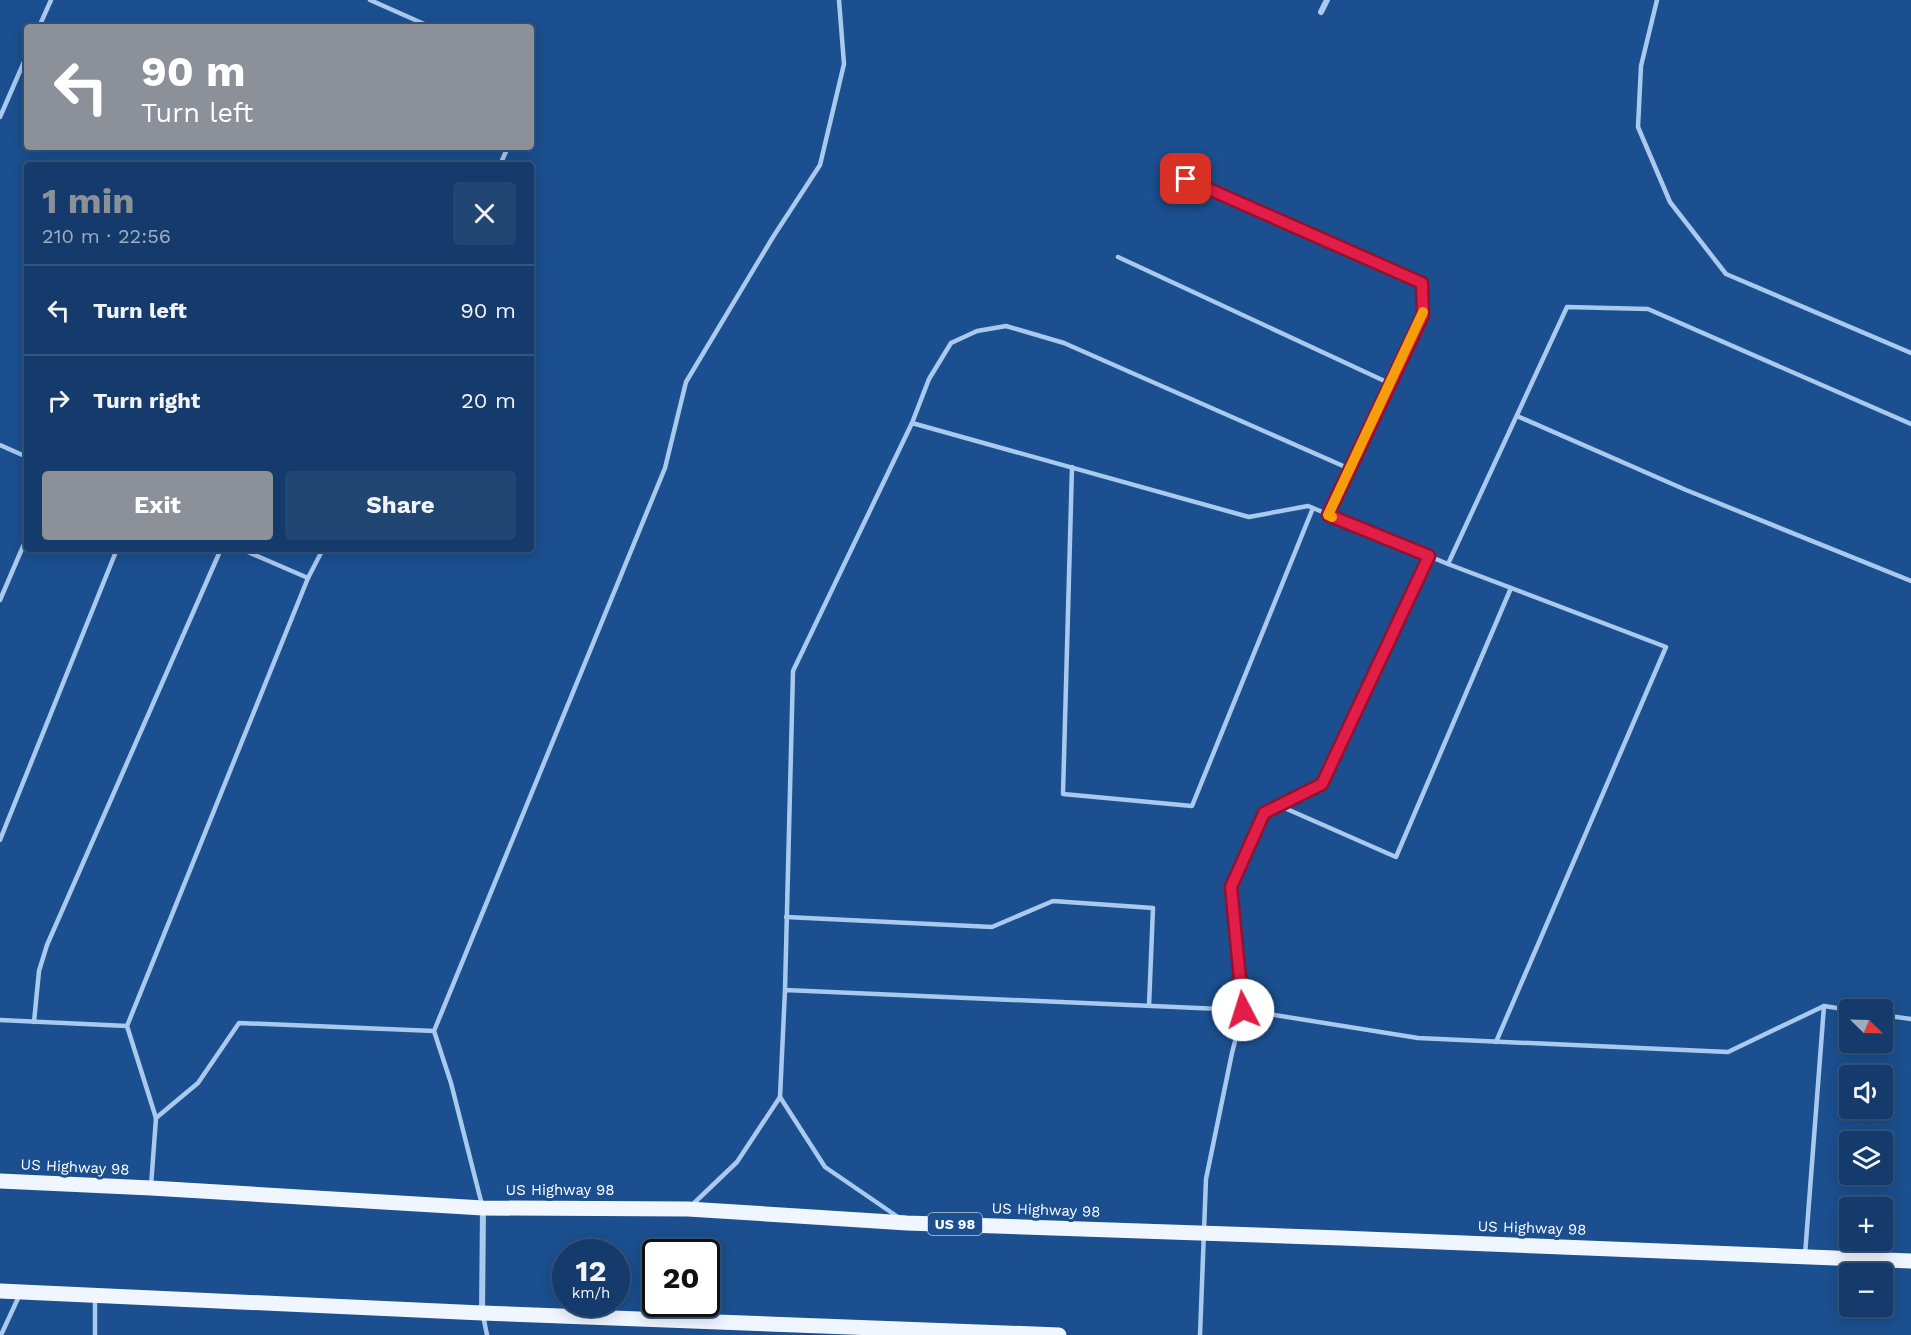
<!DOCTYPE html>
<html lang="en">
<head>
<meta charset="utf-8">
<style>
	body { margin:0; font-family:"Work Sans",sans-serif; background:#214673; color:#f1f3f6; height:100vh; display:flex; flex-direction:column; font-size:22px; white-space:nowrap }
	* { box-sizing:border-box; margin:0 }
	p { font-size:20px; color:#9dadc1 }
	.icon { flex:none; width:33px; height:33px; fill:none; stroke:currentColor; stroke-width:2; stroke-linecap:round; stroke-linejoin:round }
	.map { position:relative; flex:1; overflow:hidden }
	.panel { position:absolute; left:24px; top:162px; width:510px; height:390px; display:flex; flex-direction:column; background:#143b6b; border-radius:6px; box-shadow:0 3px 15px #0003,0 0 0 2px #33557e }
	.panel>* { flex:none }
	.top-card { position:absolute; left:24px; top:24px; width:510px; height:126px; border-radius:6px; box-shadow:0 3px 15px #0003,0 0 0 2px #33557e; background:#8c9099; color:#fff; overflow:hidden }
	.needle { width:39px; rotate:113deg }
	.fabs { position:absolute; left:1839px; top:999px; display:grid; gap:12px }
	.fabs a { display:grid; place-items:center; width:54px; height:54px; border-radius:6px; background:#143b6b; box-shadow:0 3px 15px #0003,0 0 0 2px #33557e; font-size:30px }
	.speed { position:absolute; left:552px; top:1239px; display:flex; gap:12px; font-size:30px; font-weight:700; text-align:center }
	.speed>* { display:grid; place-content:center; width:78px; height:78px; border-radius:50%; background:#143b6b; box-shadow:0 3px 15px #0003,0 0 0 2px #33557e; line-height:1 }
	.speed small { font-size:15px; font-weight:400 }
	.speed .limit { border:3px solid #111; border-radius:9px; background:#fff; color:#111 }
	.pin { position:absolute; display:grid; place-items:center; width:51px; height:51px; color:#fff; margin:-26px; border-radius:12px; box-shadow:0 3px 9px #0006 }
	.me { position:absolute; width:66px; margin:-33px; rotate:355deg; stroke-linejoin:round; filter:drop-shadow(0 0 4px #0008) }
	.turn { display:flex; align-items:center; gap:21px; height:126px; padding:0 18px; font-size:27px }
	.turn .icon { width:78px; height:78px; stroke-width:2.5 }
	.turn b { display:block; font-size:42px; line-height:51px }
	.round { display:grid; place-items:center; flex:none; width:63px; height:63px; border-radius:6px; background:#214673 }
	.headline { display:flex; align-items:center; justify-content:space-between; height:102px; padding:0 18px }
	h1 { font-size:36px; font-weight:700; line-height:45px; color:#8c9099 }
	.action { display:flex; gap:12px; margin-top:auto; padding:12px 18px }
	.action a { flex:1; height:69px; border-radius:6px; background:#8c9099; color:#fff; font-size:24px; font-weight:700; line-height:69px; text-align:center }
	.action a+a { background:#214673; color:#f1f3f6 }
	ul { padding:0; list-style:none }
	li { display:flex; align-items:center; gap:18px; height:90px; padding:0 18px; border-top:2px solid #33557e }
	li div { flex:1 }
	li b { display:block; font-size:22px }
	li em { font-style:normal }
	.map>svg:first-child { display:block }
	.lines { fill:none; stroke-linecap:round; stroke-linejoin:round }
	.service { stroke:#a9c9ee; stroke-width:4.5 }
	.minor { stroke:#a9c9ee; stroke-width:6 }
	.primary { stroke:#f0f6ff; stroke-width:15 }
	.route-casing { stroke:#92132f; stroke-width:15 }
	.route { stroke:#e11d48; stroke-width:10 }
	.slow { stroke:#f59e0b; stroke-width:10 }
	.labels { text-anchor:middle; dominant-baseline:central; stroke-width:6; stroke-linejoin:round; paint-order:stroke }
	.shield { fill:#1b4f8f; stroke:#bbcadd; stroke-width:1.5 }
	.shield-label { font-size:14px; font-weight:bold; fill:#fff }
	.street-label { font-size:15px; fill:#fff; stroke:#1b4f8f }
</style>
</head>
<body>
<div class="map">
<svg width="1911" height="1335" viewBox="0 0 1911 1335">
	<rect width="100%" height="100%" fill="#1b4f8f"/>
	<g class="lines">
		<!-- service -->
		<g class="service">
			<path d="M370,0L431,27"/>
			<path d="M1657,0L1641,66L1638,127L1670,202L1726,274L1911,353"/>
			<path d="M39,27L51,0"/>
			<path d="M0,117L27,55"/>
			<path d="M500,165L508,147"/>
			<path d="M1164,169L1422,283L1423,315L1328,515"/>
			<path d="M1118,257L1391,384"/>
			<path d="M1517,416L1686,490L1911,581"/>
			<path d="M912,423L929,379L951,343L977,331L1006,326L1064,343L1350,469"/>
			<path d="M0,445L27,457"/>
			<path d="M1072,467L1063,794L1192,806L1313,508"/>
			<path d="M1448,564L1567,307L1648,309L1911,424"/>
			<path d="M308,578L323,549"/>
			<path d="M0,600L27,537"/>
			<path d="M1280,806L1396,857L1511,588"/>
			<path d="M0,840L117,549"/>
			<path d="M786,917L992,927L1053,901L1153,908L1149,1006"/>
			<path d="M785,990L793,671L912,423L1249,517L1308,506L1448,564L1666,647L1496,1042"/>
			<path d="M1882,1015L1911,1019"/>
			<path d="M0,1020L127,1026"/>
			<path d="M34,1022L39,971L47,945L221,549"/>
			<path d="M780,1097L825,1167L898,1217"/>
			<path d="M156,1118L198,1083L239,1023L434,1031"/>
			<path d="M151,1186L156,1118L127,1026L308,578L241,549"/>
			<path d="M482,1205L451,1083L434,1031L665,468L686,382L773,237L820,165L844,64L839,0"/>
			<path d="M692,1205L737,1162L780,1097L785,990L1243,1010L1231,887L1264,813L1322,784L1429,556"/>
			<path d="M1805,1255L1824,1006"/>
			<path d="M95,1298V1335"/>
			<path d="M483,1315L487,1335"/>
			<path d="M1,1335L20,1294"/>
			<path d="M1200,1335L1206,1179L1232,1053L1243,1010L1418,1038L1728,1052L1824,1006L1850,1010"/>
		</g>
		<!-- minor -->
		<g class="minor">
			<path d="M1321,12L1327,0"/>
			<path d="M482,1312L483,1208"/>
		</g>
		<!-- primary -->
		<g class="primary">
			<path d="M0,1181L151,1188L483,1208L688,1209L907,1223L1341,1238L1911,1261"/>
			<path d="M0,1291L482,1313L1059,1335"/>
		</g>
	</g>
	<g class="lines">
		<!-- route casing -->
		<g class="route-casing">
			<path id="route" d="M1186,179L1422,283L1423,315L1328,515L1429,556L1322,784L1264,813L1231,887L1243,1010"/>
		</g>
		<!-- route -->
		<use href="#route" class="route"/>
		<!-- slow -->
		<path class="slow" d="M1332,517L1328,515L1423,312"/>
	</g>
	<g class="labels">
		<!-- shield labels -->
		<rect class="shield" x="928" y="1213" width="54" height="22" rx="4.5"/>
		<g class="shield-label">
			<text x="955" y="1224">US 98</text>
		</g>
		<!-- street labels -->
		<g class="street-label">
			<text transform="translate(75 1167) rotate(3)">US Highway 98</text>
			<text x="560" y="1190">US Highway 98</text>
			<text transform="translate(1046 1210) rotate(2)">US Highway 98</text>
			<text transform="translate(1532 1228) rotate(2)">US Highway 98</text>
		</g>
	</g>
</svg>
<div class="fabs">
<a><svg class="needle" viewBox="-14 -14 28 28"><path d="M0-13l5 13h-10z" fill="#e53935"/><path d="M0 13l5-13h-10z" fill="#9dadc1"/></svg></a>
<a><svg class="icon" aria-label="sound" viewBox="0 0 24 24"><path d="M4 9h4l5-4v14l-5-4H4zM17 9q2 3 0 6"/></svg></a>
<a><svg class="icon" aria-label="layers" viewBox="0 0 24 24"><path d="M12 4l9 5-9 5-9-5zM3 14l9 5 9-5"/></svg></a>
<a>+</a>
<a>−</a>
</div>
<div class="speed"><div>12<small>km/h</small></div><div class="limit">20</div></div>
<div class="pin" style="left:1186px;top:179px;background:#d93025"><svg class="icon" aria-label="arrive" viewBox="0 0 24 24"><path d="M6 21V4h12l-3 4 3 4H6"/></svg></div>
<svg class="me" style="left:1243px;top:1010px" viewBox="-20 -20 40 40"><circle r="19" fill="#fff"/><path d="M0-13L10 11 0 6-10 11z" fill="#e11d48"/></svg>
<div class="top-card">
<div class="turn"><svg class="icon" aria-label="left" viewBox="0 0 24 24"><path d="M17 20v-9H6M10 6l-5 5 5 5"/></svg><div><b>90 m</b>Turn left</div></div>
</div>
<section class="panel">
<div class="headline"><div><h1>1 min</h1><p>210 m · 22:56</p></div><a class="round"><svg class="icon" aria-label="close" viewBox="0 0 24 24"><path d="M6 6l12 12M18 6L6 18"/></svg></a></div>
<ul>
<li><svg class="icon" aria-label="left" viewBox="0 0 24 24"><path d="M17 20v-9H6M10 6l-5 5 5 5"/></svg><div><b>Turn left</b></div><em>90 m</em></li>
<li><svg class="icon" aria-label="right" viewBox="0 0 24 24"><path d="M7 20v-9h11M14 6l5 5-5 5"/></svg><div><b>Turn right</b></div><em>20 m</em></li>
</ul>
<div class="action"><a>Exit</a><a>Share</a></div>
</section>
</div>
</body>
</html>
